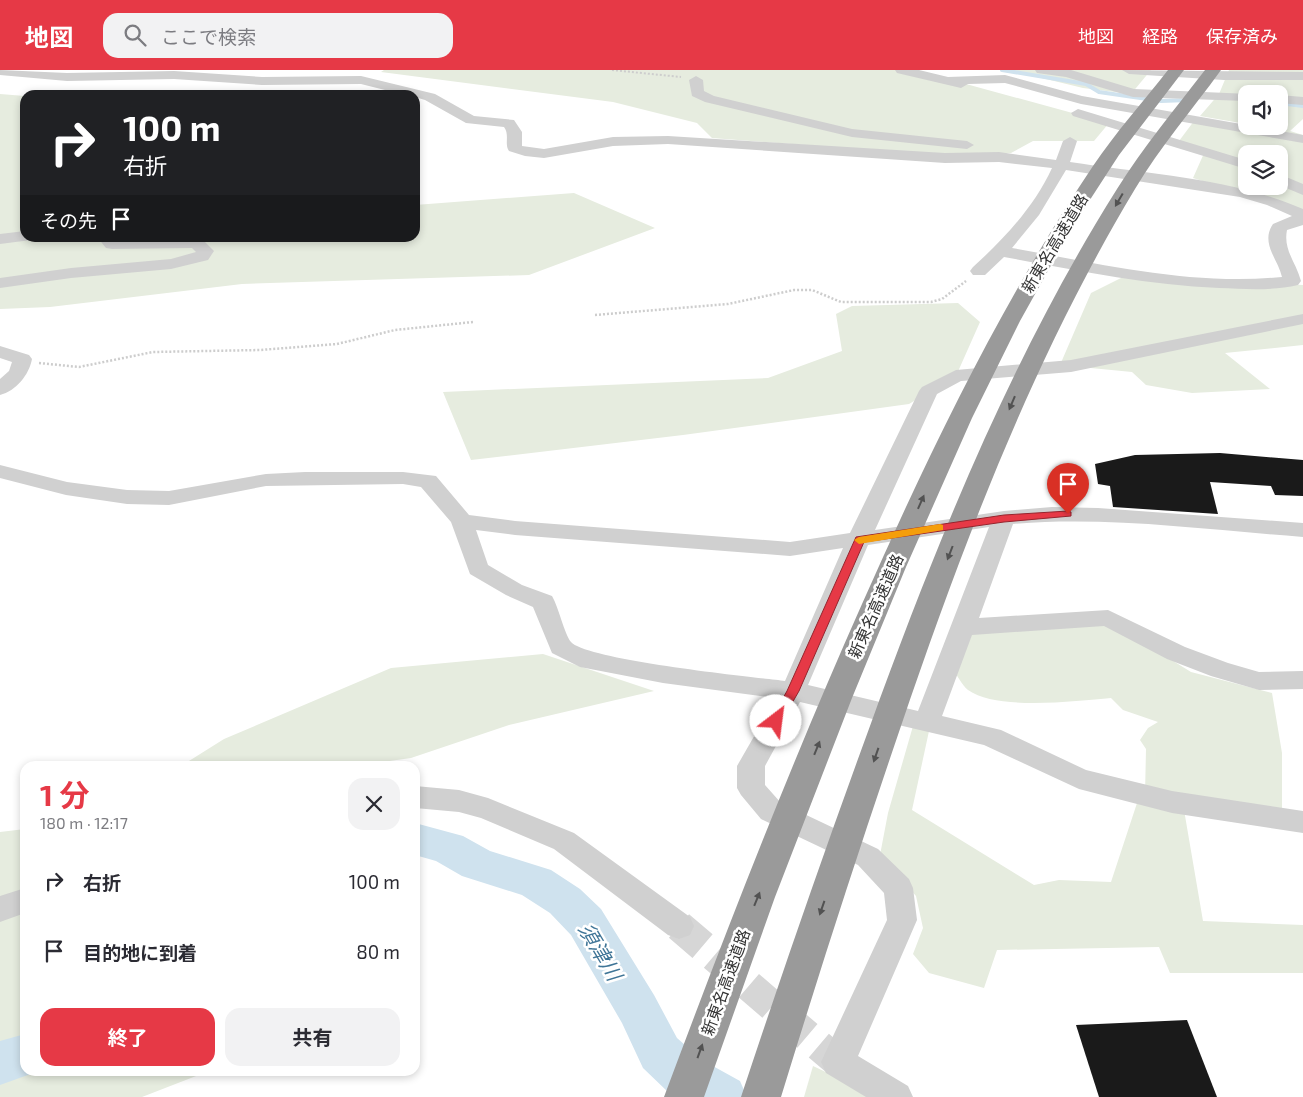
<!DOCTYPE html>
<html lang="ja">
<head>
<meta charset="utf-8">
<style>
	body { margin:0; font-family:"Exo 2","Noto Sans JP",sans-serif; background:#f2f2f3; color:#2b2b33; height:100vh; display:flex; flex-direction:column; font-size:19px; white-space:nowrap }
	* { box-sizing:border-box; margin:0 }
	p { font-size:16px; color:#7c7c81 }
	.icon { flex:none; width:28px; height:28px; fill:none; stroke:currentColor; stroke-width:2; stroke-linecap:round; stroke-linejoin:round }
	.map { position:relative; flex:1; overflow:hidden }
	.sheet { position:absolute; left:20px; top:691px; width:400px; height:315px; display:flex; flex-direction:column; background:#fff; border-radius:15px; box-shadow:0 2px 8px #0003 }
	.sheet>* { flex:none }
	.top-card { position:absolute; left:20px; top:20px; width:400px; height:152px; border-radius:15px; box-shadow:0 2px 8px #0003; background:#202124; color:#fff; overflow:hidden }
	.buttons { position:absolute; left:1238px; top:15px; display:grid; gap:10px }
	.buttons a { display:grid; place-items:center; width:50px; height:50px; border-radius:10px; background:#fff; box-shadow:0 2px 8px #0003; font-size:25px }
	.pin { position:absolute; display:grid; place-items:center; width:42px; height:42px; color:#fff; margin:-51px -21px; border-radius:50% 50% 50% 0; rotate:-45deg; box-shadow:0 0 5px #0007 }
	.pin .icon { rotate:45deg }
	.me { position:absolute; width:55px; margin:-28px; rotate:30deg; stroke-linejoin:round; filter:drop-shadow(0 0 4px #0008) }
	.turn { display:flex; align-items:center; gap:18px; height:105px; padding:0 20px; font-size:22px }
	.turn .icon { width:65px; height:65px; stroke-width:2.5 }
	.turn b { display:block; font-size:35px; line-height:42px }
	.then { display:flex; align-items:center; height:48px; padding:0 20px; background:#0003; gap:10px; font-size:19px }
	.round { display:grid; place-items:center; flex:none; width:52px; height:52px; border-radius:15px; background:#f2f2f3 }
	.overview { display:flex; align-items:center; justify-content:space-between; height:85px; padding:0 20px }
	h1 { font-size:30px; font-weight:700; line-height:38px; color:#e63946 }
	.cta { display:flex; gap:10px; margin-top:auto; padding:10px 20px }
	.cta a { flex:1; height:58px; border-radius:15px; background:#e63946; color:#fff; font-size:20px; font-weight:700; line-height:58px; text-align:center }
	.cta a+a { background:#f2f2f3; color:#2b2b33 }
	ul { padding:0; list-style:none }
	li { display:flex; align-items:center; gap:15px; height:70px; padding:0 20px }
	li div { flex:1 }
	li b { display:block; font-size:19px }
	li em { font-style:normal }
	header { display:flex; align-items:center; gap:30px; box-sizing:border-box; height:70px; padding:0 25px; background:#e63946; color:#fff }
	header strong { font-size:24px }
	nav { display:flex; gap:28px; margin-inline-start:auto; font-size:18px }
	.search { width:350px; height:45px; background:#f2f2f3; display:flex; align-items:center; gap:12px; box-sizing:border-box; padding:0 18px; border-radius:15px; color:#7c7c81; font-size:19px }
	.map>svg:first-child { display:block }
	.green { fill:#e6ecdf; fill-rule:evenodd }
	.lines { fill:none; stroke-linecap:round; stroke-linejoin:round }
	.stream { stroke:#cfe2ee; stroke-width:4 }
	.river { fill:#cfe2ee; fill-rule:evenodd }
	.building { fill:#1a1a1a }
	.minor-tunnel { stroke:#d6d6d6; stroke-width:31; stroke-dasharray:31 15; stroke-linecap:butt }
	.path-far1 { stroke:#cdcdcd; stroke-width:2; stroke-dasharray:2 2; stroke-linecap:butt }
	.path { stroke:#cdcdcd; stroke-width:2.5; stroke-dasharray:2 2; stroke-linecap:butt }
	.minor { fill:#d0d0d0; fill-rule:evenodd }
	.highway { fill:#9a9a9a; fill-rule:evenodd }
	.oneway { fill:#525252 }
	.route { fill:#e63946; stroke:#96252e }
	.slow { fill:#f59e0b }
	.labels { text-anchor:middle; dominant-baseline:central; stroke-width:5; stroke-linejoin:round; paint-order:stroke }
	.street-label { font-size:16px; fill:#333; stroke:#fff }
	.near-water-label { font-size:21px; font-style:italic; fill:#3f7597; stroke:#fff }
</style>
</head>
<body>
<header>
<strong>地図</strong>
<div class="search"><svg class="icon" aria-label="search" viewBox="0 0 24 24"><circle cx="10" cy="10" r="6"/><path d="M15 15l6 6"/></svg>ここで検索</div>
<nav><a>地図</a><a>経路</a><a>保存済み</a></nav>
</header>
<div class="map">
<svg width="1303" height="1027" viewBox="0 0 1303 1027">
	<rect width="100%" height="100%" fill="#fff"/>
	<!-- green -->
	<g class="green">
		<path d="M384,0H915L1109,53L1094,71H1033L1011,83L938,85L712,68L697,53L613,32L381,2Z"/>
		<path d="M1009,0H1151L1131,24L1083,18Z"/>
		<path d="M1229,0H1303V49L1290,61L1303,65V143L1193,108L1205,81L1179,71L1197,47L1246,56H1279V24H1246V54L1200,46L1219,24ZM1246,84H1279V116H1246Z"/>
		<path d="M0,24L25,26V168H415V135L574,123L655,158L529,205L242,214L50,237L0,239Z"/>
		<path d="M1123,207L1303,215V275L1225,283L1270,319L1192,323L1146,315L1132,302L1060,295L1091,223Z"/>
		<path d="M958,233L980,252L956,306L909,334L683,365L471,390L443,322L768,308L842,281L836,244L852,236Z"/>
		<path d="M1098,550L1123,560L1191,602L1272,623L1282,683V746L1145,725L1146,679L1140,670L1148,658L1158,652L1123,640L1111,628C1075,631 998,641 968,620C962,615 957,605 952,598L967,558Z"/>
		<path d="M543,584L654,621L509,655L411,688L354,696H181L224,669L391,598Z"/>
		<path d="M913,656L929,661L912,740L1034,815L1059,810L1111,812L1139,727L1183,734L1203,851L1303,855V903H1170L1159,877L997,880L984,918L929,903L913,884L923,858L916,826L880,785L888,743Z"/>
		<path d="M25,759V1001H209L142,1027H0V762Z"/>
		<path d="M813,996L879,1027H804Z"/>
	</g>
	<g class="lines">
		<!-- stream -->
		<g class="stream">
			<path d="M1002,0L1086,14L1099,22L1161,31L1188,30"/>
			<path d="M1279,33L1303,36"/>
		</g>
		<!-- river -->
		<g class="river">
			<path d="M415,753L463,766L490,781L551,800L580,819L601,839L654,925L677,968L702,990L740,1011L747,1027H678L668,1022L643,998L622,953L571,865L550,843L522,825L462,806L436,791L415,785Z"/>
			<path d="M25,964V1001H39L0,1015V971Z"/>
		</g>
	</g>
	<!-- building -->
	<g class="building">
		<path d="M1220,383L1303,390V426L1275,425L1271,416L1210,412L1218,444L1113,437L1110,416L1098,414L1095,394L1135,385Z"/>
		<path d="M1187,950L1217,1027H1099L1076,955Z"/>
	</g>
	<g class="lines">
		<!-- minor-tunnel -->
		<path class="minor-tunnel" d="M679,856L838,992"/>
		<!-- path-far1 -->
		<path class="path-far1" d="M612,0L681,7"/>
		<!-- path -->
		<g class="path">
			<path d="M595,245L728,234L794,220H812L841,232H931L942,229L966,211"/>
			<path d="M39,293L79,297L153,282L260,280L337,274L395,260L473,252"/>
		</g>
		<!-- minor -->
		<g class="minor">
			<path d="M0,0L67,3L174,1L262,7L361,6L435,24L474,46L514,50L522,62V76L544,79L613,67L668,66L945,83L999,82L1056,90L1063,71L1070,67L1077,71L1070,92C1147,104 1232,108 1303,139V155L1287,160C1283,180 1296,192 1301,211L1298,215C1272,221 1245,219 1219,218C1146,215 1075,200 1004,187L985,205H973L970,201L973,197C1004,169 1034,137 1052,98L999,92L945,93L668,74L613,76L544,88L525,86L509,81C504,74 510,65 504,57L466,53L425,30L415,27V25H405L361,14L262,15L174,9L67,11L0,5ZM1066,100L1240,127L1267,135L1292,146L1273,154C1260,173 1278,189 1282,207C1192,216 1100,194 1012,178L1039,145Z"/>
			<path d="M895,0H919L948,7L1005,5L1082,26L1303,65V73L1081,34L1005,13L968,14L961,18L897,3Z"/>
			<path d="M1035,0H1071L1134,19L1250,24H1246V31L1133,27L1066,7L1037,3Z"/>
			<path d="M1122,0L1303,2V10H1224L1129,4Z"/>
			<path d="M696,6L703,10L704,21L714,26L852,59L967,71L974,75L967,79L852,67L705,32L692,26L689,10Z"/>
			<path d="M1279,25L1303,27V35L1279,33Z"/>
			<path d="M1078,39L1246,90V99L1073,46L1071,43Z"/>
			<path d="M1279,104L1303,114V125L1279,115Z"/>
			<path d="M25,161V168H32L31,170L0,174V164Z"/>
			<path d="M98,168H196L202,169L214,181L208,190L171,199L71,208L0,218V208L71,198L171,189L196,182L192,178L112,179L106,178Z"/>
			<path d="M1303,244V254L1071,302L961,311L937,324L875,460L1004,441L1052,437L1098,438L1303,453V467C1207,460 1109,446 1013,454L979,548L1108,540L1185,577L1228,593L1259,602L1303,601V619L1259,620L1211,606L1167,589L1104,556L972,565L942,646L1001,660L1086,700L1172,721L1303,741V763L1172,743L1079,719L984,675L800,632L765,696V715L781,733L878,779L909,809L913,818L917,850L858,986L908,1016L913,1027H866L826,1003L821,992L887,850L884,823L858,795L761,749L741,725L737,718V696L776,628L663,613L580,597L552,583L533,537L506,525L470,504L451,452L421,417L403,414L266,416L169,435L127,434L66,425L0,408V395L67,412L127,420L169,421L266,404L305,402H403L436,406L469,445L515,451L790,472L850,463L919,321L922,317L956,300L1071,290ZM989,457L918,641L808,615L868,475ZM476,460L515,465L790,486L843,478L785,611C752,607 587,590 571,572C564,563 559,538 552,526L522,515L488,495Z"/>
			<path d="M0,276L29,285L32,289C29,305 16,321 0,325V309L9,301L12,292L0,288Z"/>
			<path d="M415,716L459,720L488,728L574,763L690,847L694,856L690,865L679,869L668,865L554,779L481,748L459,742L415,738Z"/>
			<path d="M25,818V843L0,852V826Z"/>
		</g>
		<!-- highway -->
		<g class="highway">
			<path d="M1168,0H1184L1119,85L1073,156L1020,251L972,348L906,497L852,628L775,827L704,1027H664C726,861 790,696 862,534C929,383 1001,233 1093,96C1116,62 1143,32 1168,0Z"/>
			<path d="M1205,0H1221C1192,40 1160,77 1135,119C1034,287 964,471 901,656C859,779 819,903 781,1027H741C782,903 825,779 870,656C937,471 1012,286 1117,119C1143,77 1175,39 1205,0Z"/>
		</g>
	</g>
	<!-- one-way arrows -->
	<defs><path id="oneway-solid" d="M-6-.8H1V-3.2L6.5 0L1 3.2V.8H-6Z" transform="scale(1.25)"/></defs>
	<g class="oneway">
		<use href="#oneway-solid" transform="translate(1119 130) rotate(120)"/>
		<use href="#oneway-solid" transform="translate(1012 333) rotate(113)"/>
		<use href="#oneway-solid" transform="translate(921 432) rotate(-66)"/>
		<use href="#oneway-solid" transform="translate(950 483) rotate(111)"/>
		<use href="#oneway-solid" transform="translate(817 678) rotate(-68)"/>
		<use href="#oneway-solid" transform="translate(876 685) rotate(109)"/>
		<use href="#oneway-solid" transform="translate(757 829) rotate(-68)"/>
		<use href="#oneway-solid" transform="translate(822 838) rotate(109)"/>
		<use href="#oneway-solid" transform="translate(700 981) rotate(-70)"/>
	</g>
	<!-- route -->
	<path class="route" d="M1068,441L1071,442V446L1004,452L864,472L799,621L780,654H772L770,651L787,621L856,467L1004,445Z"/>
	<!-- slow -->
	<path class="slow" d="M940,454L943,455V460L859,474L854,470L859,467Z"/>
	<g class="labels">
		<!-- street labels -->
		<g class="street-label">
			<text transform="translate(1054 173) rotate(-59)">新東名高速道路</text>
			<text transform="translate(875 536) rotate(-66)">新東名高速道路</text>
			<text transform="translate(725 912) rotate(-70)">新東名高速道路</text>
		</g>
		<!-- near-water labels -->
		<g class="near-water-label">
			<text transform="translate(601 881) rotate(59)">須津川</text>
		</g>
	</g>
</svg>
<div class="buttons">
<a><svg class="icon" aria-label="sound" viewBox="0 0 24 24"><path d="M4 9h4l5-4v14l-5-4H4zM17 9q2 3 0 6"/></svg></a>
<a><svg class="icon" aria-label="layers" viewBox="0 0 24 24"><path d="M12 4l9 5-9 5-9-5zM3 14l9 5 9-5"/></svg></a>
</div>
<div class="pin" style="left:1068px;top:444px;background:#d93025"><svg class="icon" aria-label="arrive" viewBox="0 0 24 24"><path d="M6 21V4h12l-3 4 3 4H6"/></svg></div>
<svg class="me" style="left:776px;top:651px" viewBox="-20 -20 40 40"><circle r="19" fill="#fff"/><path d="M0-13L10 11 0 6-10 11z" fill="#e63946"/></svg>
<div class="top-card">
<div class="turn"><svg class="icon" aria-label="right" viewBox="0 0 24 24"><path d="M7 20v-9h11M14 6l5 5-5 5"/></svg><div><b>100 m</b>右折</div></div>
<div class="then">その先<svg class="icon" aria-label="arrive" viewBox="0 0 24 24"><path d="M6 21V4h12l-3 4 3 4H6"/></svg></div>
</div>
<section class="sheet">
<div class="overview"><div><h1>1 分</h1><p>180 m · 12:17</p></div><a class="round"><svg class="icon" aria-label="close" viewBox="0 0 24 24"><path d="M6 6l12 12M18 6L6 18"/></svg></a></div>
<ul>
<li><svg class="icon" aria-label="right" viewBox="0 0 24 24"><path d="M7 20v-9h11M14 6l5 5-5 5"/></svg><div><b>右折</b></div><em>100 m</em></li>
<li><svg class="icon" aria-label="arrive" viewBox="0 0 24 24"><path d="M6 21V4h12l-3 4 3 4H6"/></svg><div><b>目的地に到着</b></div><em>80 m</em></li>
</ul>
<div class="cta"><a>終了</a><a>共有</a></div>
</section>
</div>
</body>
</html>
